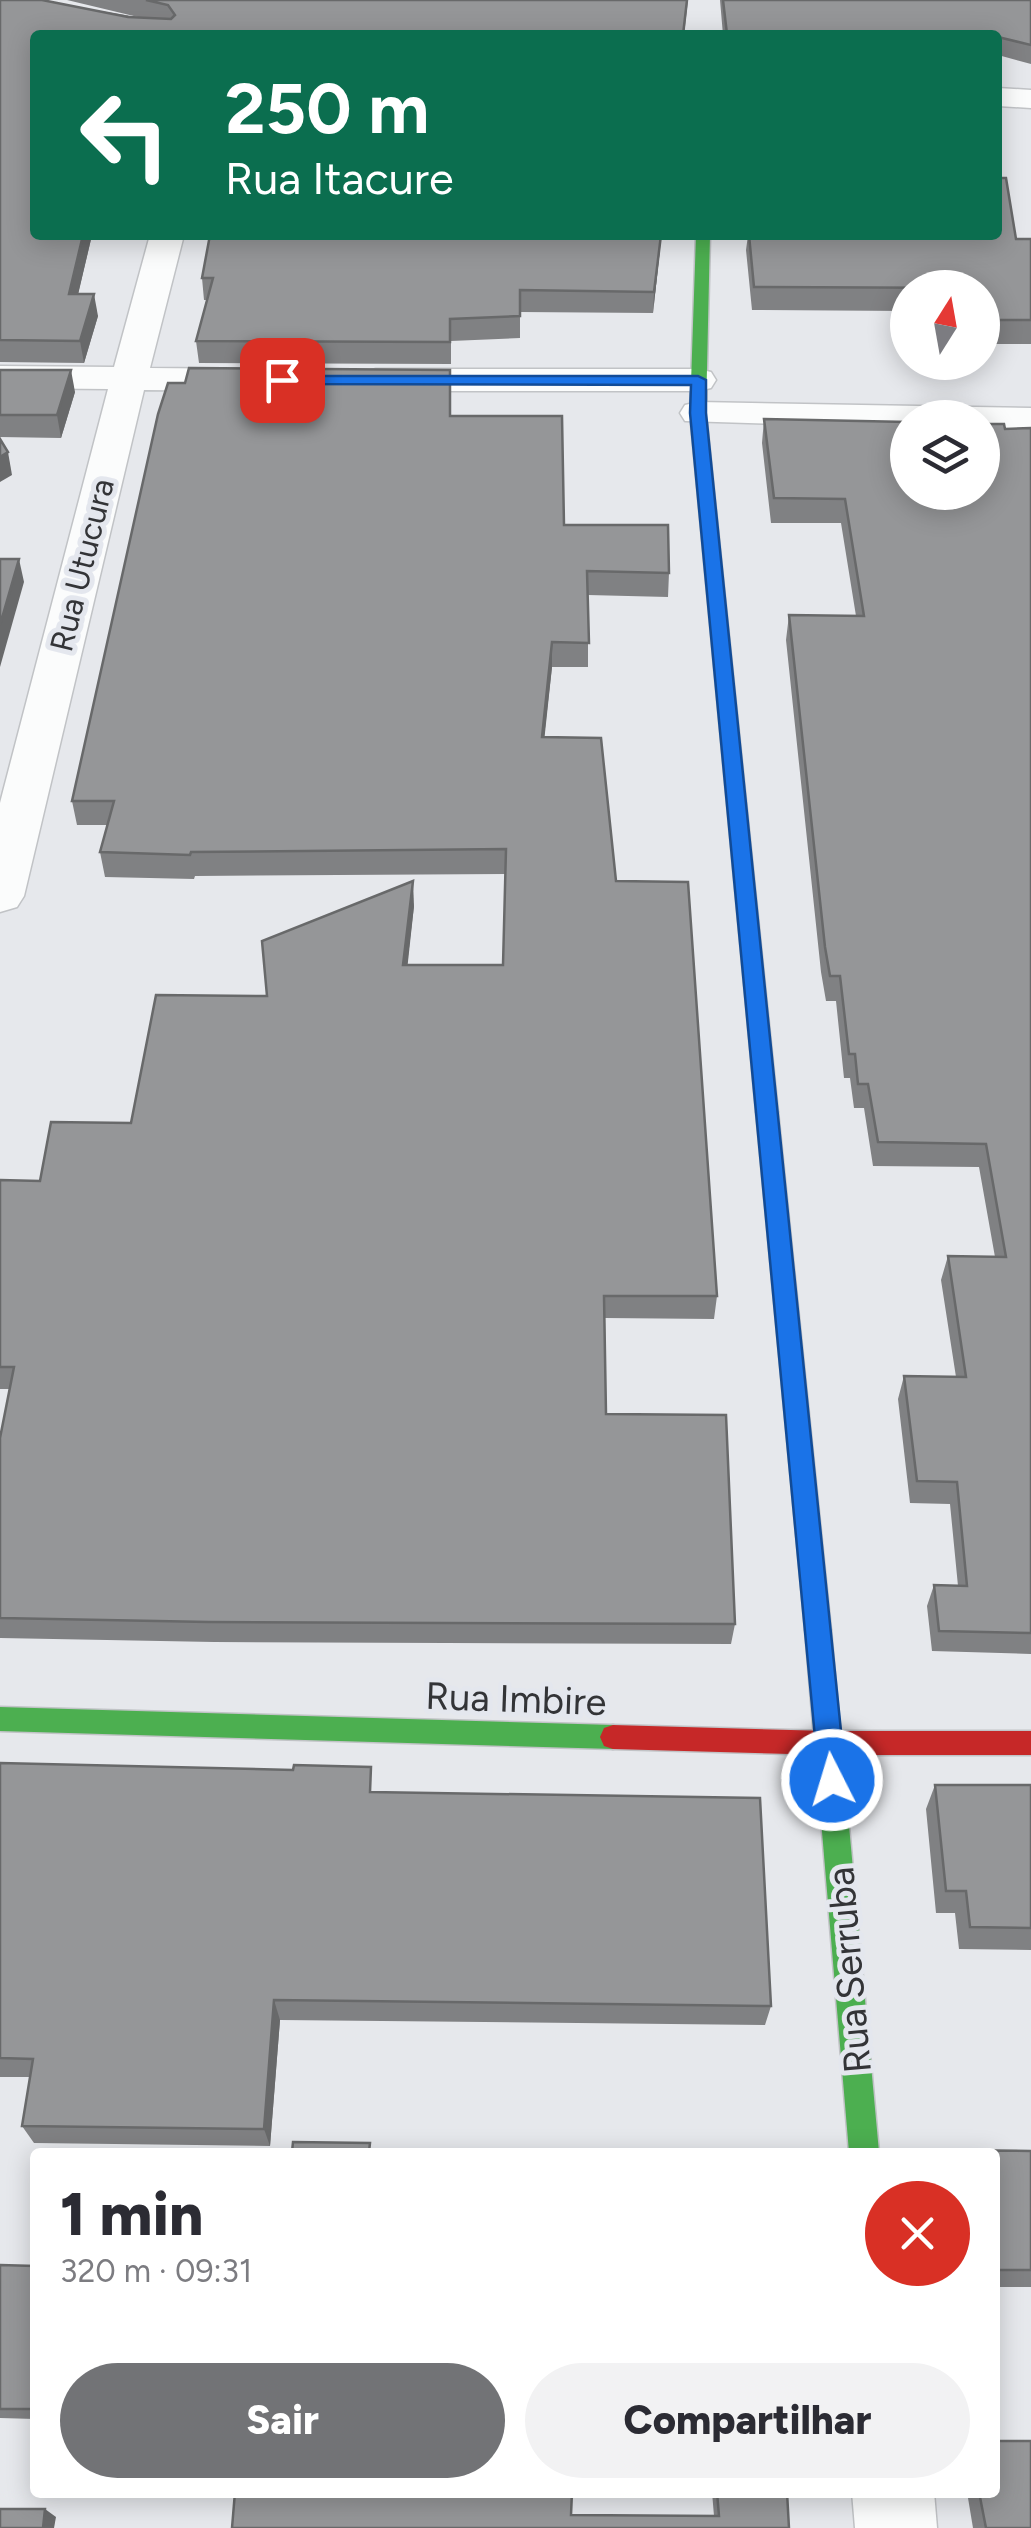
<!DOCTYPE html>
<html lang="pt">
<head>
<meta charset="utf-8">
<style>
	body { margin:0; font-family:Figtree,sans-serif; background:#f2f2f3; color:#2b2b33; height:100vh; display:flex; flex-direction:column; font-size:38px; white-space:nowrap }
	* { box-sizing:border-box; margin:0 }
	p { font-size:32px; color:#7c7c81 }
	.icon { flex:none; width:55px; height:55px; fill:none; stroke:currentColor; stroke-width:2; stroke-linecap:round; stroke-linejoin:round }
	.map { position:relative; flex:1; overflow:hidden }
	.details { position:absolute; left:30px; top:2148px; width:970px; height:350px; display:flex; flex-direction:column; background:#fff; border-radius:10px; box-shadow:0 5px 25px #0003 }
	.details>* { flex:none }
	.guide { position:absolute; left:30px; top:30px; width:972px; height:210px; border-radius:10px; box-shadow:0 5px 25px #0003; background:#0b6e4f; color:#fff; overflow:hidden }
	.needle { width:65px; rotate:11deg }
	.controls { position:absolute; left:890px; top:270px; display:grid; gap:20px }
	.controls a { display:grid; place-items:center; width:110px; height:110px; border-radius:50%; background:#fff; box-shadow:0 5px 25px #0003; font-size:50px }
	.pin { position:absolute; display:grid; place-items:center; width:85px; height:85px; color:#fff; margin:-42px; border-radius:20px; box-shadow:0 5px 15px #0006 }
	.me { position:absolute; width:110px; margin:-55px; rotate:355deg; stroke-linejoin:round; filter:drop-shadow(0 0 8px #0008) }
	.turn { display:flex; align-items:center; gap:35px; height:210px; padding:0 30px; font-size:45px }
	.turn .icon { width:130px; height:130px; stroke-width:2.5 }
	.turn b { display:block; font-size:70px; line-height:85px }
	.round { display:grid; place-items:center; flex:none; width:105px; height:105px; border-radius:52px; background:#f2f2f3 }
	.summary { display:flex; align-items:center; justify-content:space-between; height:170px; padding:0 30px }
	h1 { font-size:60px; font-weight:800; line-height:75px }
	.action { display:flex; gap:20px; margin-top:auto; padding:20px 30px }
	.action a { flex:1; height:115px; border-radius:60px; background:#727376; color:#fff; font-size:40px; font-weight:800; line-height:115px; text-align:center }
	.action a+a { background:#f2f2f3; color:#2b2b33 }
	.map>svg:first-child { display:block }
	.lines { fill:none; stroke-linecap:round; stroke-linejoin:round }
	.street-casing { stroke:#c1c3c6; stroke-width:3 }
	.fast-casing { stroke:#c1c3c6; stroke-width:3 }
	.slow-casing { stroke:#c1c3c6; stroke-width:3 }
	.jam-casing { stroke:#c1c3c6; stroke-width:3 }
	.street { fill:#fbfcfc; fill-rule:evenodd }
	.fast { fill:#4caf50; fill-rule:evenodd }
	.slow { fill:#ffc107; fill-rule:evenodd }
	.jam { fill:#c62828; fill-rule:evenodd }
	.wall { fill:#808183 }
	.shaded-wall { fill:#68696a }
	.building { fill:#959698; stroke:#68696a; stroke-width:2.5 }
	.route { fill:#1a73e8; stroke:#114b97; stroke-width:2.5 }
	.labels { text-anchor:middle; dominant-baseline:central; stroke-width:10; stroke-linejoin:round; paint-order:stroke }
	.far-street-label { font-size:32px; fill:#333437; stroke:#e4e7ee }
	.street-label { font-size:38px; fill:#333437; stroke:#e4e7ee }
</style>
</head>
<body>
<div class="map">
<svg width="1031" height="2528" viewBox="0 0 1031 2528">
	<rect width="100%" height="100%" fill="#e6e8ec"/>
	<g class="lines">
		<!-- street casing -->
		<g class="street-casing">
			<g id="street">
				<path d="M998,88L1031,90V108L998,106Z"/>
				<path d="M150,235H184L150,368L260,369L273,372L278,380L273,388L260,391L144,390L24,896L17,907L0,912V803L108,389L0,388V366L114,367Z"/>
				<path d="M376,369H698L711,372L716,380L711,388L698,391H376L363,388L358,380L363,372Z"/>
				<path d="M698,402L1031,408V430L982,429V418H908V428L685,421L680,413L685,405Z"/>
				<path d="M852,2492H934L937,2528H855Z"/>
			</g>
		</g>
		<!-- fast casing -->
		<g class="fast-casing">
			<g id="fast">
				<path d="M696,235H710L706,413L778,1112L767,1120L756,1112L690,413Z"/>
				<path d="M818,1618L827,1622L831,1630L879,2152H849L805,1630L809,1622Z"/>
				<path d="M0,1707L613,1725L622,1728L626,1737L622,1746L613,1749L0,1731Z"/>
			</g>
		</g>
		<!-- slow casing -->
		<g class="slow-casing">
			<path id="slow" d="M767,1104L778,1112L831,1630L827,1638L818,1642L809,1638L805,1630L756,1112Z"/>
		</g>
		<!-- jam casing -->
		<g class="jam-casing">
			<path id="jam" d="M613,1725L829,1731H1031V1755H829L613,1749L604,1746L600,1737L604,1728Z"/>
		</g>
		<!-- street -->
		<use href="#street" class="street"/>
		<!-- fast -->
		<use href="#fast" class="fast"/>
		<!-- slow -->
		<use href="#slow" class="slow"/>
		<!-- jam -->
		<use href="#jam" class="jam"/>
	</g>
	<!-- wall -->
	<g class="wall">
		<path d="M0,0L50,3L138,17L67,0H688L684,35H35L92,235L78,294L98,316L84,363L0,362Z"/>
		<path d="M720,0H1031V64L998,55V35H723Z"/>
		<path d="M748,235H998L1016,239H1031V344H987L982,329V288H908V311L752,310L746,250Z"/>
		<path d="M660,249L653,313L520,312V338L451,341V364L199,363L196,341L208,300H204L202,278Z"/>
		<path d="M0,370L75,392L61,438L0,437Z"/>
		<path d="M450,416L564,525L669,573L668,597L588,595V667H552L544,737L616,881L717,1296L714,1319L605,1318L606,1414L735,1624L731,1644L214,1642L0,1638V1438L10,1389H0V1180L40,1181L131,1123L267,996L414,906L407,965H503L505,874L195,876L194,879L105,877L100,852L107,825H77L72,801Z"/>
		<path d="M764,419L1005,429L1031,428V1654L932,1651L927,1606L934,1585L958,1586L950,1504L910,1503L898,1399L904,1376L956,1377L941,1280L948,1256L995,1257L979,1167L873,1166L864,1108H854L850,1078H844L836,1001H826L821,972L786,640L789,615L856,616L841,523H771L762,443Z"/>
		<path d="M0,1763L374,1792L771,2006L765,2025L280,2020L270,2146L34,2143L22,2126L30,2077H0Z"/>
		<path d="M935,1785H1031V1950L959,1949L955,1913H936L926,1809Z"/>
		<path d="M950,2150L1031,2151V2287H995V2152H948Z"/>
		<path d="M0,2265L35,2266V2419L0,2418Z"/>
		<path d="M712,2492H787L789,2528H232L571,2515L714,2516Z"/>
		<path d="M967,2492H995L1031,2528H973Z"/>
	</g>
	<!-- shaded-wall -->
	<g class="shaded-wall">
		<path d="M83,235H92L73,316L69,294Z"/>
		<path d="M661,235L660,249L653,313L654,292Z"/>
		<path d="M94,294L98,316L84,363L80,341Z"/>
		<path d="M71,370L75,392L61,438L57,415Z"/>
		<path d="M8,452L12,475L0,482V457Z"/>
		<path d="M19,559L24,582L0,667V625Z"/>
		<path d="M552,642V667L542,761V737Z"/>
		<path d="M413,881L414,906L405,989L403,965Z"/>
		<path d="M274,2000L280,2020L270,2146L264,2129Z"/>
		<path d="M45,2509L56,2517L54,2528H43Z"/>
	</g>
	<!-- building -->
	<g class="building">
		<path d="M0,0H42L128,17L171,19L175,15L168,5L146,0H687L683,35H35V235H83L69,294H94L80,341L0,340Z"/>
		<path d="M723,0H1031V45L998,37V35L727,34Z"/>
		<path d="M998,178H1006L1016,239H1031V320H992L984,296H982V288L754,287L749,235H998Z"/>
		<path d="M210,235H661L654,292L520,290V316L450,319V342L196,341L213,278H202Z"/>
		<path d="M189,368L450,370V416H562L564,525H668L669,573L587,571L589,643L552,642L542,737L601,738L616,881L688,882L717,1296H604L606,1414L726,1415L735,1624L209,1622L0,1618V1438L14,1367H0V1180L40,1181L51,1122L131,1123L156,995L267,996L262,941L413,881L403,965H503L506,849L191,852L190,855L100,852L114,801H72L158,414L168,383H185Z"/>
		<path d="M0,370H71L57,415H0Z"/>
		<path d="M764,419L908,422V492H982V424H1004L1005,429L1031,428V1633L939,1631L934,1585L967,1586L957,1482L917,1481L904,1376L966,1377L948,1256L1006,1257L986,1144L878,1142L868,1084H858L855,1054H849L840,976H830L825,947L789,615L864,616L845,499L774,498Z"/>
		<path d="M0,439L8,452L0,457Z"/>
		<path d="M0,559H19L0,625Z"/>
		<path d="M0,1763L293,1770L294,1765L371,1767L370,1792L760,1798L771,2006L274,2000L264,2129L22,2126L33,2059L0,2058Z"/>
		<path d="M935,1785H1031V1928L970,1927L966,1891H946Z"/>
		<path d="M293,2142L370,2143L369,2152H292Z"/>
		<path d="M950,2150L1031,2151V2270H995V2152H950Z"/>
		<path d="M0,2265L35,2266V2409H0Z"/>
		<path d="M995,2441H1031V2528H986L979,2492H995Z"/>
		<path d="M235,2492H572L571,2515L719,2516L717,2492H787L789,2528H232Z"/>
		<path d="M0,2509H45L43,2528H0Z"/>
	</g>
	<!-- route -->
	<path class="route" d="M277,376H698L706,380V413L846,1780L842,1789L832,1793L823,1789L819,1780L690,413L691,385L282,384L277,383Z"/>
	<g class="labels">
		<!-- far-street labels -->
		<g class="far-street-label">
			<text transform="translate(82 565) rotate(-76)">Rua Utucura</text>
		</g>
		<!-- street labels -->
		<g class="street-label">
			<text transform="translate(516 1699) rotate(2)">Rua Imbire</text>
			<text transform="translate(849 1970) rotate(-95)">Rua Serruba</text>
		</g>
	</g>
</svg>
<div class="controls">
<a><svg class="needle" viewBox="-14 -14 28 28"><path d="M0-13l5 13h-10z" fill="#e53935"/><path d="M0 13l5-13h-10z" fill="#7c7c81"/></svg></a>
<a><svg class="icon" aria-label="layers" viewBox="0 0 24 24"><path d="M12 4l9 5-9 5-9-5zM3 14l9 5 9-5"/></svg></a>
</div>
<div class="pin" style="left:282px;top:380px;background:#d93025"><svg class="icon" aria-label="arrive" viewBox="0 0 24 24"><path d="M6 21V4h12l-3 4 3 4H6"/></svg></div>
<svg class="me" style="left:832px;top:1780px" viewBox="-20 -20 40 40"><circle r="17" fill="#1a73e8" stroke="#fff" stroke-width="3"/><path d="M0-11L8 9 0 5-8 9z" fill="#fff"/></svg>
<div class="guide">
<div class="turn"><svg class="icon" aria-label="left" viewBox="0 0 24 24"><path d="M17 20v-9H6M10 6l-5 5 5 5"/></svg><div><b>250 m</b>Rua Itacure</div></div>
</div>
<section class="details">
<div class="summary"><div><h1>1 min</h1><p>320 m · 09:31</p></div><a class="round" style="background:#d93025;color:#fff"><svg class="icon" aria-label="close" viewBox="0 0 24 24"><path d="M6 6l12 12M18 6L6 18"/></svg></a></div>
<div class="action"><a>Sair</a><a>Compartilhar</a></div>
</section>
</div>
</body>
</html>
